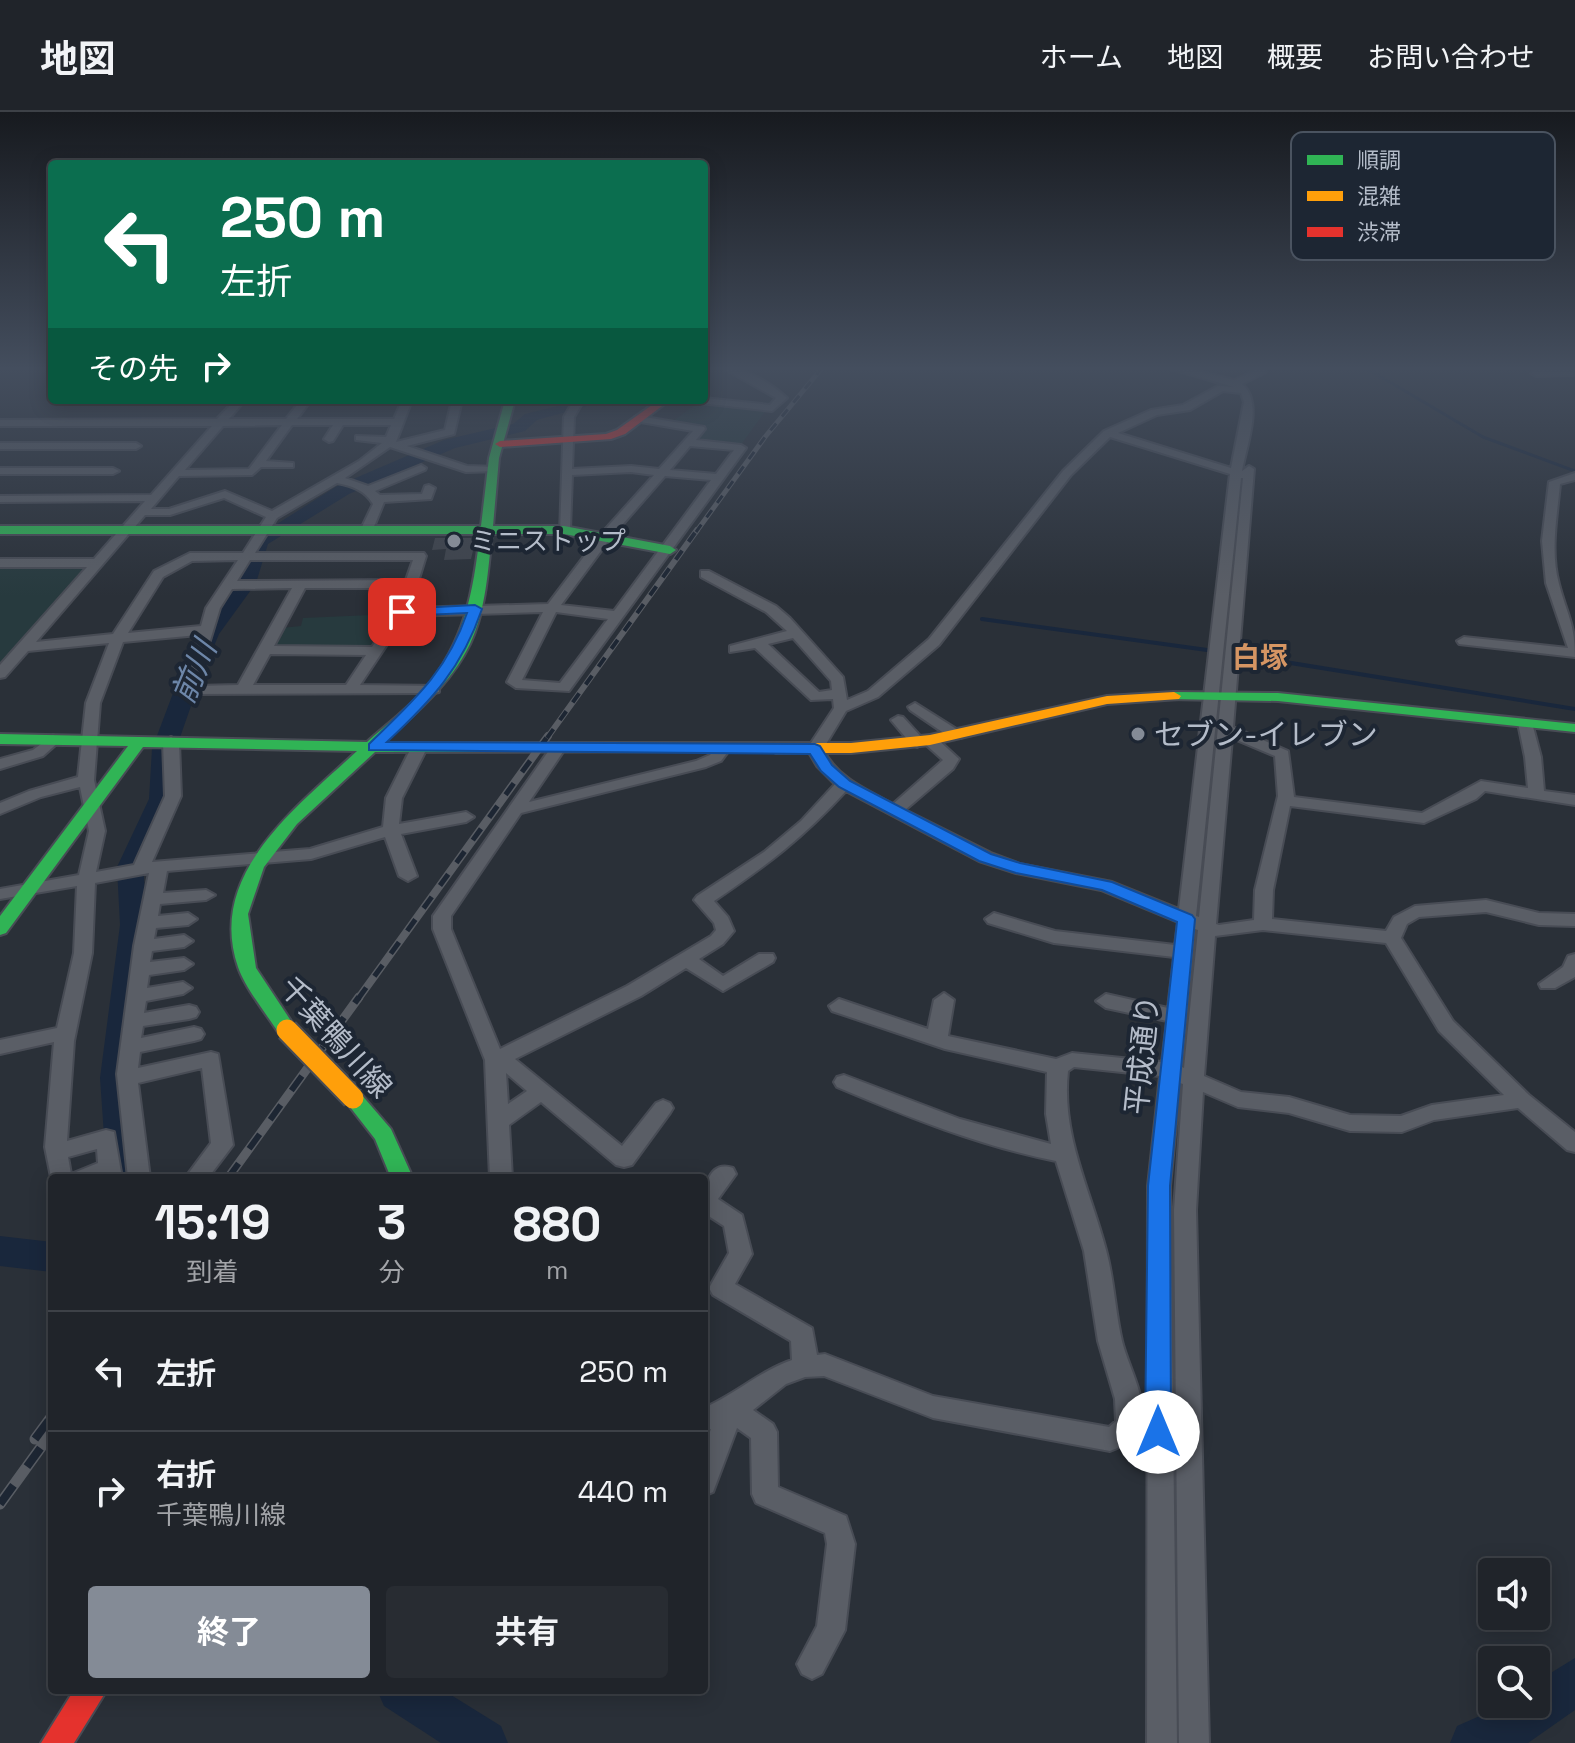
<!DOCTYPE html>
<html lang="ja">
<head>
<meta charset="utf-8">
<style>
	body { margin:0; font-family:"Space Grotesk","Noto Sans JP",sans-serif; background:#282c32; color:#f1f3f6; height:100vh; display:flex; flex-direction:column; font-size:30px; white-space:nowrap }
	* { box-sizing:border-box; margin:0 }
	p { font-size:26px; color:#a2a4a8 }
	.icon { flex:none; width:44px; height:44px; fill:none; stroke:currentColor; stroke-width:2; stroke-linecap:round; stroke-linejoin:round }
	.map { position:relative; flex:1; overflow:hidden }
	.sheet { position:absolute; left:48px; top:1062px; width:660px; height:520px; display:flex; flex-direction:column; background:#20242a; border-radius:8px; box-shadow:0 4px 20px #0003,0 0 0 2px #3d4147 }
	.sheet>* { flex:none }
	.top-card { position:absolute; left:48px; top:48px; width:660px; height:244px; border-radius:8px; box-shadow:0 4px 20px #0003,0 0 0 2px #3d4147; background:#0b6e4f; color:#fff; overflow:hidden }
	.tools { position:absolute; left:1478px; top:1446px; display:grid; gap:16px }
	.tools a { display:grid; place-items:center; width:72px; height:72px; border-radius:8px; background:#20242a; box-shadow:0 4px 20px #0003,0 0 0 2px #3d4147; font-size:40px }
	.pin { position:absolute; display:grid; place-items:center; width:68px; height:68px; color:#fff; margin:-34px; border-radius:16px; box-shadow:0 4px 12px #0006 }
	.me { position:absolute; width:88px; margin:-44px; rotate:0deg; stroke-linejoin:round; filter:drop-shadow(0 0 6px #0008) }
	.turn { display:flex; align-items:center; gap:28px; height:168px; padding:0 40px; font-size:36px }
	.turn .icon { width:104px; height:104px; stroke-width:2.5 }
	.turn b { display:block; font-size:56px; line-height:68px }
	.then { display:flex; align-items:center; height:76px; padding:0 40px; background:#0003; gap:16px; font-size:30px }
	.eta { display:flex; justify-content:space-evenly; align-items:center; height:136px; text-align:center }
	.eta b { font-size:48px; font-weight:700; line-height:56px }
	.primary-button { display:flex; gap:16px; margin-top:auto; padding:16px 40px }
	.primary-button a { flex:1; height:92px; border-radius:8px; background:#848b96; color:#fff; font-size:32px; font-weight:700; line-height:92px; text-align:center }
	.primary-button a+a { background:#282c32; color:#f1f3f6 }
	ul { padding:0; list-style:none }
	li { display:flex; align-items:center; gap:24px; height:120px; padding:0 40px; border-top:2px solid #3d4147 }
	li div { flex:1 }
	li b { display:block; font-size:30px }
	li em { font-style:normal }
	header { display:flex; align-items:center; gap:48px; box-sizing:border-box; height:112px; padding:0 40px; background:#20242a; border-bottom:2px solid #3d4147 }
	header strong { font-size:38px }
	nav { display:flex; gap:44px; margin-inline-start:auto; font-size:28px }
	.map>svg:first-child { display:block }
	.green { fill:#273a3e }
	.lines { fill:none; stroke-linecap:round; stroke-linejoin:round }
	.stream-far1 { stroke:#19273c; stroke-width:3 }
	.stream { stroke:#19273c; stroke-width:4 }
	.river { fill:#19273c; fill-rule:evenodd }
	.building { fill:#3f444c }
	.street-casing { stroke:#484c55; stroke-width:4 }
	.fast-casing { stroke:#484c55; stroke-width:4 }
	.slow-casing { stroke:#484c55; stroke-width:4 }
	.jam-casing { stroke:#484c55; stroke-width:4 }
	.street { fill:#5a5e66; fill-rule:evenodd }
	.fast { fill:#30b455; fill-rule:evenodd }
	.slow { fill:#ff9f0a; fill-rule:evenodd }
	.jam { fill:#e5322d; fill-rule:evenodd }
	.rail-far4-casing { stroke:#595d64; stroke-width:5 }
	.rail-far3-casing { stroke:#595d64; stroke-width:6 }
	.rail-far2-casing { stroke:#595d64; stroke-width:8 }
	.rail-far1-casing { stroke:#595d64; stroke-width:9 }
	.rail-casing { stroke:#595d64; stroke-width:11 }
	.rail-far4 { stroke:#1d2633; stroke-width:3; stroke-dasharray:9; stroke-linecap:butt }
	.rail-far3 { stroke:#1d2633; stroke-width:4; stroke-dasharray:11; stroke-linecap:butt }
	.rail-far2 { stroke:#1d2633; stroke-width:5; stroke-dasharray:14; stroke-linecap:butt }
	.rail-far1 { stroke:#1d2633; stroke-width:6; stroke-dasharray:18; stroke-linecap:butt }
	.rail { stroke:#1d2633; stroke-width:8; stroke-dasharray:23; stroke-linecap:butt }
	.slow-bridge-casing { stroke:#484c55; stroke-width:25; stroke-linecap:butt }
	.slow-bridge { stroke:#ff9f0a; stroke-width:21 }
	.route { fill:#1a73e8; stroke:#114b97; stroke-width:2 }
	.poi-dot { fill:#848b96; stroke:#1d2633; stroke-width:3 }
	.labels { text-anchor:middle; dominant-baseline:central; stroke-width:8; stroke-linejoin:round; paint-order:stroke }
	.far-poi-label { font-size:26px; fill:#b4bcc9; stroke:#1d2633; text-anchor:start }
	.far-quarter-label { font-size:28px; font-weight:bold; fill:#d59563; stroke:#1d2633 }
	.poi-label { font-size:30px; fill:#b4bcc9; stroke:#1d2633; text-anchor:start }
	.street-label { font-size:30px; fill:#b4bcc9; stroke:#1d2633 }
	.water-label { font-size:32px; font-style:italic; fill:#6d86a8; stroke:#1d2633 }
	.key { fill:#1d2633; stroke:#4a5360; stroke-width:2 }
	.key-label { font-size:22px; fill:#b4bcc9 }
</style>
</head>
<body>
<header>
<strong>地図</strong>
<nav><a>ホーム</a><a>地図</a><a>概要</a><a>お問い合わせ</a></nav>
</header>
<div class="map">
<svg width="1575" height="1631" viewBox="0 0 1575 1631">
	<rect width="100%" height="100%" fill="#2a3038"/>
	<!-- green -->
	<g class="green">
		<path d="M699,290L767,297L740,334L694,329L703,316L672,310Z"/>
		<path d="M0,454L86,455L0,551Z"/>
		<path d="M394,502L369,536L271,534L281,516L301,514L303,506Z"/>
	</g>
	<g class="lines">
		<!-- stream-far1 -->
		<path class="stream-far1" d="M1366,256L1483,325L1575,359"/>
		<!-- stream -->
		<path class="stream" d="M982,507L1229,541L1575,597"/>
		<!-- river -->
		<g class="river">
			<path d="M582,288H610L537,308L525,319L455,336L349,382L268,432L256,471L219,522L200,568L176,637L173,687L143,755L148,813L132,966L141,1066H107L100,966L120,813L117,755L149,687L152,637L178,568L198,522L236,471L250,429L337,374L444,328L513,312L525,302Z"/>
			<path d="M0,1124L52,1130V1160L0,1154Z"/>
			<path d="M1575,1546V1598L1528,1631H1450L1457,1614L1507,1592H1536V1570Z"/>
			<path d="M377,1578H443L501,1614L508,1631H441L384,1594Z"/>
		</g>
	</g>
	<!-- building -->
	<path class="building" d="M435,426H476L471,447L444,448L446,437L432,438Z"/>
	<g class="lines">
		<!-- street casing -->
		<g class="street-casing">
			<g id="street">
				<path d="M723,256C746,256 771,271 787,286L772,299L691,290L690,288L704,286L770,293L776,286Z"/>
				<path d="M1168,256H1185L1234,268L1255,259L1253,256H1263L1266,260L1242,272C1264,290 1246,334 1242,359L1249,354L1254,357L1233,615L1288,639L1294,685L1422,701L1481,669L1528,676L1525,645L1518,611L1525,607L1532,611L1541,645L1544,679L1575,683V693L1485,679L1476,687L1424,711L1290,694L1273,778L1272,807L1386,819L1394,805L1415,794L1486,788L1539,801L1575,802V814L1539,813L1486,800L1419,805L1407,812L1401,826L1453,909L1529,983L1575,1020V1040L1567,1038L1518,996L1434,1008L1402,1020L1350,1019L1289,1001L1238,995L1203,980L1196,1098L1209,1631H1179L1174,1098L1183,972L1180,971L1170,1074L1177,1631H1147L1148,1074L1160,964L1074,955L1068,959C1061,1023 1090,1077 1106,1138C1114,1167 1115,1199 1122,1229C1128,1254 1144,1279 1142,1306C1140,1325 1126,1333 1110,1339L933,1306L824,1264L805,1265L786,1272L753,1298L773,1312L777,1320L778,1375L846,1404L855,1432L845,1518L822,1562L812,1567L802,1562L797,1552L817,1514L827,1432L825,1421L756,1391L752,1382L751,1326L737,1316L713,1380L704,1384V1335L711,1317L704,1320V1296C736,1282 760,1259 792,1248L791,1229L713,1183L709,1176L729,1141L724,1114L704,1101C704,1083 705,1047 733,1056L736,1062L718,1087L742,1103L752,1142L735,1172L812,1216L817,1243L825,1242L933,1284L1109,1315L1116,1309L1115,1287L1098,1229L1084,1139L1056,1049C980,1034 908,1005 837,975L834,970L837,965L844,963L960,1007L1051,1032L1046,1002L1047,960L945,937L832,899L829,894L839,887L928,917L934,888L944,881L954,888L948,924L1056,947L1072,941L1162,950L1167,909L1106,896L1096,889L1106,882L1168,896L1174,845L1054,831L988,811L985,807L994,801L1055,819L1175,833L1178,810L1101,778L1016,761L979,749L846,679C802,727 767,753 714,789L728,805L734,819L723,832L699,847L723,864L759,842H773L775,846L773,850L723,879L686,856L641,884L515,947L622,1034L656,991L663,988L670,991L673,996L670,1001L632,1053L624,1055L616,1053L541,990L509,1013L512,1066H490L485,948L433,817V804L552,634L557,632L565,637L529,690L696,649L710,643L717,634L722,632L730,637L721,649L706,655L521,701L451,804V817L500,937L627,874L711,824L716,818L714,811L694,788L697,784L764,740L801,709L835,672L817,654L807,637L834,596L833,587L811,588L755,536L730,540V534L787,519L766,500L701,465V459H709L776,494L790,506L843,565L847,588L868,579L929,527L1063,359L1104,319L1151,298L1183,293L1218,274L1234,275ZM1223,279L1241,281L1244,290L1231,356L1118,321L1157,303L1190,298ZM1110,325L1230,362L1179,797L1112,770L1020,752L991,741L905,698L953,657L959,647L935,625L930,623L923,627L903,605L898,604L891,608L912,633L917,635L924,631L943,648L893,692C866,678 836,665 823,637L846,599L878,585L939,533L1071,363ZM1241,366H1243L1199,805L1196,804ZM793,526L831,569L832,578L819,580L768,532ZM1232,626L1275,644L1278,684L1255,778L1254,808L1219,813L1216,812ZM1195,817L1198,818L1184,956L1182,955ZM1263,818L1386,831L1439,919L1504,983L1432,993L1401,1004L1350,1003L1289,985L1241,980L1204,964L1215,824ZM506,961L527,979L508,992Z"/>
				<path d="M1573,257V263L1536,264L1531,261L1536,258Z"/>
				<path d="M235,288H245L229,307H286L301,288H311L297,307H394L402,288H412L396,330L445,318L452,288H462L454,322L407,334L467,354L498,355V359L466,360L390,335L345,366L368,374L421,353L426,356L425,358L375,379L380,383L422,382L425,374L429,373L435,376L431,387L384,390L373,417L367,421L361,417L373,392C365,378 352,374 337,371L277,406L255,441H424L426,444L410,496L548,492L601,422L654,363L631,360L572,363L570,418L560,421L564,305L574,288H584L574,305L572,357L631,354L659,357L693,319L635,309V305L639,304L704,315L705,317L696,328L741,333L746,336L569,579L516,576L507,570L543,500L406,504L360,573L439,574V580L434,581L187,582L180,578L198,523L123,530L100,591L94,668L105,719L96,760L134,753L165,684L163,630L171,625L179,630L181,684L152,750L310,737L383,715L386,686L411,636L419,631L427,636L402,686L399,712L466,700L474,705L466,710L401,722L417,764L408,769L399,764L385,725L311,747L167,759L163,781L206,778L215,783L206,788L160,792L158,804L188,801L197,807L188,813L156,816L154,827L184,823L193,829L184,835L152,839L150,850L184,846L193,852L184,858L149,863L147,876L183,870L192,876L183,882L146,889L144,901L189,893L196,895L199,900L196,905L189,907L143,914L141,926L194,915L201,917L204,922L201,927L194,929L140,940L138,956L211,940L218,942L233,1033L208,1066H185L211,1031L202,956L138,971L150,1066H128L117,962L134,834L149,761L95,771L92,841L74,929L67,1029L106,1018L114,1020L122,1066H52V1070L45,1035L54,930L0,942V928L57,916L74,841L77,774L0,787V777L79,763L89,719L80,675L41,685L0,702V691L29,679L78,665L86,591L109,531L28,539L5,565L0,566V553L87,455H0V447H94L145,389L0,390V384L151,383L212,314H0V308L217,307ZM282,313L249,357L185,358L223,314ZM292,313H333L324,327L329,330L333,329L343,313H391L386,325L356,324V328L382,331L359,349L272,399L225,379L169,397H151L179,364L252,363L261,355H293V351L266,349ZM690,334L734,338L716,362L670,358ZM665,364L711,368L614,499L561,493L609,428ZM224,386L266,405L243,441H190L154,459L113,522L36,530L145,403H170ZM238,448L206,496L201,514L128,521L163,465L192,449ZM250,448H413L406,468L237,469ZM292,476L238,573L196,574L220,496L232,477ZM305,476H403L395,500L372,535L274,534ZM556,500L608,507L560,571L522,568ZM270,542L366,543L346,573H253ZM97,1037L98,1051L71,1062L68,1045Z"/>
				<path d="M0,331H136L141,334L136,337H0Z"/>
				<path d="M0,356H113L119,359L113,362H0Z"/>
				<path d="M1575,361V368L1560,372C1557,405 1550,439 1559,472C1567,503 1575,511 1575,545L1459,532L1457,529L1464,525L1568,536L1546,471L1542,429L1549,370Z"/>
				<path d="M915,591L961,620V626H951L910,598L908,595Z"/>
				<path d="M53,623L61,628L43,644L0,657V647L33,638Z"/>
				<path d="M1575,842V865L1555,876H1541L1539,872L1563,855L1568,844Z"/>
			</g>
		</g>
		<!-- fast casing -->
		<g class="fast-casing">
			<g id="fast">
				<path d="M505,288H515L499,346L493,414H564L670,434L676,438L670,442L564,422H492C488,458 486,498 470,532C451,572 415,601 384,631H776L781,633V639L375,640L297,712L264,755L248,802L256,856L297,918L294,923H280C268,904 245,876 238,855C206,762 297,695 357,639L143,635L6,821L0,823V804L128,634L0,632V622L367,630C386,613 409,596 426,576C465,529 473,480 480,422H0V414H481L489,346Z"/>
				<path d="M1174,580L1278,581L1575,612V620L1278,589L1169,587L1167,584Z"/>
				<path d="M353,978L360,981L391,1017L413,1066H391L375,1027L343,986L346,981Z"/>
			</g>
		</g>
		<!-- slow casing -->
		<g class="slow-casing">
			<path id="slow" d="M1174,580L1181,584L1179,587L1107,592L930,633L851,641H776L768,636L776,631H851L930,623L1107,584Z"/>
		</g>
		<!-- jam casing -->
		<g class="jam-casing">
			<g id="jam">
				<path d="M659,288H670L625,322L611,327L500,335L495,332L500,329L606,322L617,318Z"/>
				<path d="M74,1578H107L74,1631H41Z"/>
			</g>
		</g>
		<!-- street -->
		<use href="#street" class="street"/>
		<!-- fast -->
		<use href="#fast" class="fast"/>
		<!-- slow -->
		<use href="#slow" class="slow"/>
		<!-- jam -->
		<use href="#jam" class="jam"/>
		<!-- rail-far4 casing -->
		<g class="rail-far4-casing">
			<path id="rail-far4" d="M696,420L765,325L822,256"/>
		</g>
		<!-- rail-far3 casing -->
		<g class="rail-far3-casing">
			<path id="rail-far3" d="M547,626L697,418"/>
		</g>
		<!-- rail-far2 casing -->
		<g class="rail-far2-casing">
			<path id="rail-far2" d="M358,887L548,624"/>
		</g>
		<!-- rail-far1 casing -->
		<g class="rail-far1-casing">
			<path id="rail-far1" d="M228,1066L359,885"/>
		</g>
		<!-- rail casing -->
		<g class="rail-casing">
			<g id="rail">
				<path d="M35,1327L52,1304"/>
				<path d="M0,1392L52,1320"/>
			</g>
		</g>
		<!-- rail-far4 -->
		<use href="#rail-far4" class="rail-far4"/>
		<!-- rail-far3 -->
		<use href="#rail-far3" class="rail-far3"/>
		<!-- rail-far2 -->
		<use href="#rail-far2" class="rail-far2"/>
		<!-- rail-far1 -->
		<use href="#rail-far1" class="rail-far1"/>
		<!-- rail -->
		<use href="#rail" class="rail"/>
		<!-- slow-bridge casing -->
		<g class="slow-bridge-casing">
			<path id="slow-bridge" d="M287,918L353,986"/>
		</g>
		<!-- slow-bridge -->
		<use href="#slow-bridge" class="slow-bridge"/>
	</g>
	<!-- sky -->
	<linearGradient id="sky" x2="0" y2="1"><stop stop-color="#171a1f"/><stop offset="0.53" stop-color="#444e5e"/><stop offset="1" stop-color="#444e5e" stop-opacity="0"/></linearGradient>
	<rect width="1575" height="484" fill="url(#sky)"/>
	<!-- route -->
	<path class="route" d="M475,493L482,497C462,556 432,588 387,630L815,632L820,634L832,653L850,669L991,742L1020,751L1112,770L1192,803L1195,807L1170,1074L1171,1320L1168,1328L1158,1332L1149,1328L1145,1320L1148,1074L1177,810L1102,778L1016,761L979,749L839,675L821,659L810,642L369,638V632C412,590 447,560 467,501L402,504L398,502V497Z"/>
	<!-- markers -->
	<g class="poi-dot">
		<circle cx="454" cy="429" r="8"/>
		<circle cx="1138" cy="622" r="8"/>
	</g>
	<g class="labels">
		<!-- far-poi labels -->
		<g class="far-poi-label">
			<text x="470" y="429">ミニストップ</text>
		</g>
		<!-- far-quarter labels -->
		<g class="far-quarter-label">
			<text x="1260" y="545">白塚</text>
		</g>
		<!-- poi labels -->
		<g class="poi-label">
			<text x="1154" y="622">セブン-イレブン</text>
		</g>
		<!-- street labels -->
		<g class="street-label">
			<text transform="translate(336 925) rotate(48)">千葉鴨川線</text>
			<text transform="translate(1142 943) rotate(-84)">平成通り</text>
		</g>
		<!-- water labels -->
		<g class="water-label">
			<text transform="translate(194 560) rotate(-67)">前川</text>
		</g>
	</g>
	<!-- legend -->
	<rect x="1291" y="20" width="264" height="128" rx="12" class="key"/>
	<rect x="1307" y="43" width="36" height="10" fill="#30b455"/>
	<rect x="1307" y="79" width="36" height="10" fill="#ff9f0a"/>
	<rect x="1307" y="115" width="36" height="10" fill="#e5322d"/>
	<g class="key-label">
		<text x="1357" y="56">順調</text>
		<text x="1357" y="92">混雑</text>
		<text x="1357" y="128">渋滞</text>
	</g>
</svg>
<div class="tools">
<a><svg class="icon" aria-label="sound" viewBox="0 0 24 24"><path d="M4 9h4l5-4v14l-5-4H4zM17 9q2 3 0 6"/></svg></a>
<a><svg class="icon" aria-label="search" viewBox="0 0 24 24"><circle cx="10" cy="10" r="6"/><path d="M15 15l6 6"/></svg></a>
</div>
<div class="pin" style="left:402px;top:500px;background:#d93025"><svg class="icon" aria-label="arrive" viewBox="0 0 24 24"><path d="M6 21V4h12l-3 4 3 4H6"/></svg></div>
<svg class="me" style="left:1158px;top:1320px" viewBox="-20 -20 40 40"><circle r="19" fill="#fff"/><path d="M0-13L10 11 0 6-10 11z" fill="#1a73e8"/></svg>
<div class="top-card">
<div class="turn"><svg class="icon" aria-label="left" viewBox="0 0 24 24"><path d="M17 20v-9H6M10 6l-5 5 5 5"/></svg><div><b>250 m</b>左折</div></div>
<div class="then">その先<svg class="icon" aria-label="right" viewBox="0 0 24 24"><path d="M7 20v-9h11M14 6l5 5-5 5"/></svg></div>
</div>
<section class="sheet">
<div class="eta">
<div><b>15:19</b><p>到着</p></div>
<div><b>3</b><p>分</p></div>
<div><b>880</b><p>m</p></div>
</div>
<ul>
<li><svg class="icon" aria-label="left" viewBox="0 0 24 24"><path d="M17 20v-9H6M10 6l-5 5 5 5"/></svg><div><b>左折</b></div><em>250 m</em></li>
<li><svg class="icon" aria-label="right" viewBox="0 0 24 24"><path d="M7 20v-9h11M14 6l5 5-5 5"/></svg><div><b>右折</b><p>千葉鴨川線</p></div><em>440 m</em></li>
</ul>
<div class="primary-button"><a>終了</a><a>共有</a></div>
</section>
</div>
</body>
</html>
